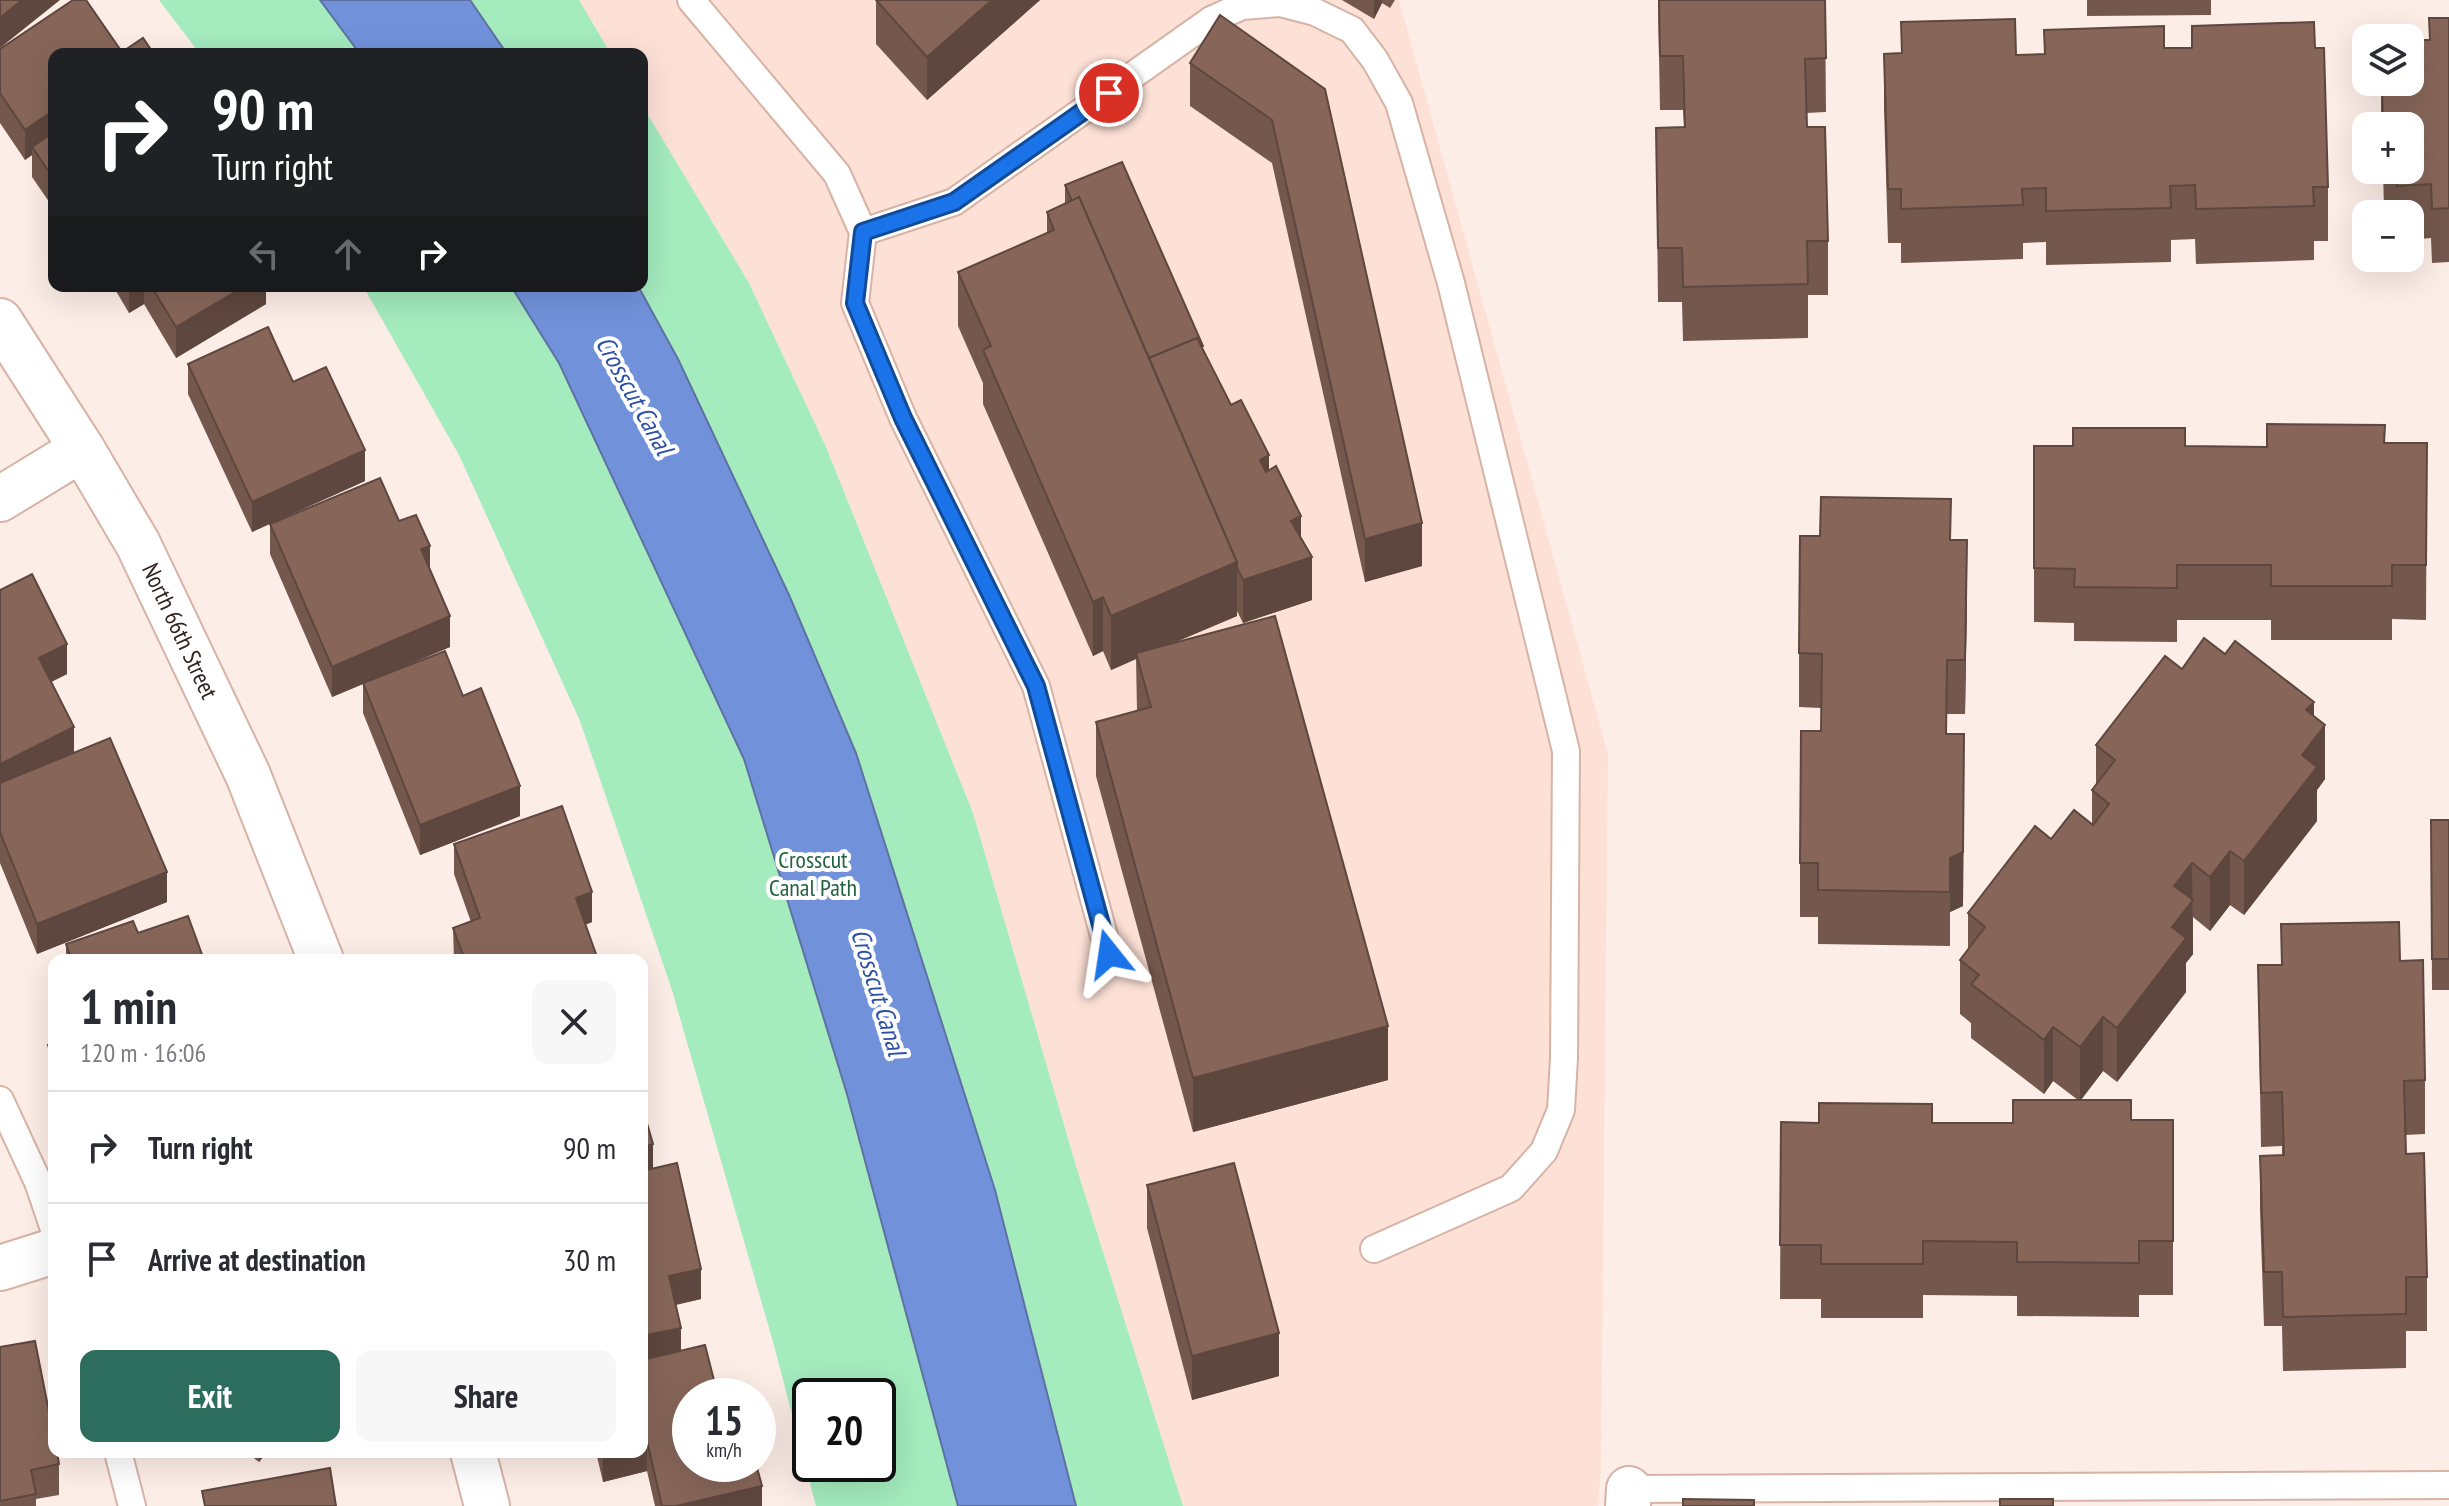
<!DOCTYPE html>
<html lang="en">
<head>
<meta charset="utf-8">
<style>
	body { margin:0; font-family:"PT Sans Narrow",sans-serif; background:#f7f7f7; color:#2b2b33; height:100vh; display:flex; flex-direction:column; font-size:30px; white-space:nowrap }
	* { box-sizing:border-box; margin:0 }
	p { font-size:26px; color:#7c7c81 }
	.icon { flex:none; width:44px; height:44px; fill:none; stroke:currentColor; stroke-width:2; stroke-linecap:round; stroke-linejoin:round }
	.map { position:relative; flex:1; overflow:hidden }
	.panel { position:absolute; left:48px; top:954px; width:600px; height:504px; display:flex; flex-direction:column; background:#fff; border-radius:16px; box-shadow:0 8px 32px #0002 }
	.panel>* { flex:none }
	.hud { position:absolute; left:48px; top:48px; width:600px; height:244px; border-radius:16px; box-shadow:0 8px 32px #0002; background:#202124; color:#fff; overflow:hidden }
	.tools { position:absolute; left:2352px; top:24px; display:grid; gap:16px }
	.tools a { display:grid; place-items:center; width:72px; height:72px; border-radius:16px; background:#fff; box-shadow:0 8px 32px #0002; font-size:40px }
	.speed { position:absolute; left:672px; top:1378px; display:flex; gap:16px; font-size:40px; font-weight:700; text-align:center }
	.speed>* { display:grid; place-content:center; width:104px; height:104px; border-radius:50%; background:#fff; box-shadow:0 8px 32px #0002; line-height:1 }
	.speed small { font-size:20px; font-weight:400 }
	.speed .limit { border:4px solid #111; border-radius:12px; background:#fff; color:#111 }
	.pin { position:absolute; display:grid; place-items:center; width:68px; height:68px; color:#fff; margin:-34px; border:4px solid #fff; border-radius:50%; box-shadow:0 2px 8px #0007 }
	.me { position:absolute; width:88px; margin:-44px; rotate:345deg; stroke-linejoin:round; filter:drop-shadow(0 0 6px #0008) }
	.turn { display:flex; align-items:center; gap:28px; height:168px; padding:0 32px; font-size:36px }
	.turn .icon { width:104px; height:104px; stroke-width:2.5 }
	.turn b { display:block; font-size:56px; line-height:68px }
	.lanes { display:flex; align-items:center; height:76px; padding:0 32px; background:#0003; justify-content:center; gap:40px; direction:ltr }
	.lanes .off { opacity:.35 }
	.round { display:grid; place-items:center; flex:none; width:84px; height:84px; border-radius:16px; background:#f7f7f7 }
	.summary { display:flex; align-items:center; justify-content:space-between; height:136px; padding:0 32px }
	h1 { font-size:48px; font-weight:700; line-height:60px }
	.action { display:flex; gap:16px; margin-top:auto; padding:16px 32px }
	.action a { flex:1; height:92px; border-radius:16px; background:#2c6d5d; color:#fff; font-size:32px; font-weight:700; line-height:92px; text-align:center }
	.action a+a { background:#f7f7f7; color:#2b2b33 }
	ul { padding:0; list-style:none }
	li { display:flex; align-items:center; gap:24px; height:112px; padding:0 32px; border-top:2px solid #e1e1e2 }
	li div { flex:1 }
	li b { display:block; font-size:30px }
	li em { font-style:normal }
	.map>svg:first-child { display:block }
	.built { fill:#fde1d6 }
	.green { fill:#a4ebbe; fill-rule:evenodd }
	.water { fill:#7192db; stroke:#5e71a2; stroke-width:2 }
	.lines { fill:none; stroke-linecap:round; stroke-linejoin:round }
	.service-casing { stroke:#d7b3a5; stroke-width:30 }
	.minor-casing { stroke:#d7b3a5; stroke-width:48 }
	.service { stroke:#fff; stroke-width:26 }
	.minor { stroke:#fff; stroke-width:44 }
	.wall { fill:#74584d }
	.shaded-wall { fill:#5e473e }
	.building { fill:#876659; stroke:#5e473e; stroke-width:2 }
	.route-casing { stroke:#114b97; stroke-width:20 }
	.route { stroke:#1a73e8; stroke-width:14 }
	.labels { text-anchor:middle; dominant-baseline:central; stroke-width:8; stroke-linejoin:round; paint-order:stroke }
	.street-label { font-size:24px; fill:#30231d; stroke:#fff }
	.park-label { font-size:24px; fill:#236240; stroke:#fff }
	.water-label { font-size:26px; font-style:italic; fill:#2d50a6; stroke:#fff }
</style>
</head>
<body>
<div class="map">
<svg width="2449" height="1506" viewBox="0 0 2449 1506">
	<rect width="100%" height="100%" fill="#fdede7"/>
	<!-- built -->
	<path class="built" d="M579,0H1399L1608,754L1601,1468L1598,1506H1183L1076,1166L973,813L826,447L749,283L642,105V54H611Z"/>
	<!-- green -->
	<g class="green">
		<path d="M159,0H579L611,54H200Z"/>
		<path d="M642,105L749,283L826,447L973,813L1076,1166L1183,1506H816L775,1349L672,990L580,721L459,455L363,286H642ZM810,1396H878V1464H810Z"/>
	</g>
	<!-- water -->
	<g class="water">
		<path d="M320,0H470L507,54H360Z"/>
		<path d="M511,286H638L678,359L789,595L856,753L995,1190L1076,1506H958L847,1094L744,759L559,363Z"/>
	</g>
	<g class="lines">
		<!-- service casing -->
		<g class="service-casing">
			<g id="service">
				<path d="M691,0L837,174L863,232L855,303L903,418L1036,686L1109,954"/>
				<path d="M863,232L954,202L1211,20L1242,6L1280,3L1315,12L1352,30L1375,60L1399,103L1451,283L1566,751L1564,1058L1561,1110L1544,1151L1511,1188L1374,1249"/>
				<path d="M0,1100L38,1182L54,1229"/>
				<path d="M118,1452L132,1506"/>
				<path d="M1629,1489L2449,1485"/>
			</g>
		</g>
		<!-- minor casing -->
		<g class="minor-casing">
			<g id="minor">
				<path d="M0,321L82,449L138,544L248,775L321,960"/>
				<path d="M0,499L82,449"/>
				<path d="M0,1268L54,1251"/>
				<path d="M473,1452L487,1506"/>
				<path d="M1628,1506L1629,1489"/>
			</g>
		</g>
		<!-- service -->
		<use href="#service" class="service"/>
		<!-- minor -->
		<use href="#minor" class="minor"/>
	</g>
	<!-- wall -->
	<g class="wall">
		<path d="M876,0H1040L927,100L876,44Z"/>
		<path d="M1342,0H1395L1390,8L1382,3L1374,19Z"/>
		<path d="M1658,0H1825L1826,112L1806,113L1807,127L1828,241V295H1808V338L1683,341L1682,302H1658L1656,128L1684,127L1683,110H1660Z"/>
		<path d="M2087,0H2211V15L2087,16Z"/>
		<path d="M2429,18H2449V262L2432,263L2431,238L2410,240V214H2396V208L2384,209L2383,170H2410V126H2381V82H2410L2429,40Z"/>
		<path d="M1901,22L2016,55L2044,54V30L2164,48H2315L2328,187V241H2314V260L2196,264L2195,239L2171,240V262L2046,265V242L2023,243V259L1901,263V243H1888L1884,108V54L1901,53Z"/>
		<path d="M0,49L122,52L154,54H54V209L32,177V155L25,160L0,123Z"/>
		<path d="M1190,63L1325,89L1422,566L1365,582L1272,163L1190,106Z"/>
		<path d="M1065,185L1203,350L1231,405L1269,470L1301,538L1312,600L1243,623L1237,611V616L1173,643L1388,1080L1193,1132L1096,776V722L1137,711L1136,659L1111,670L1103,651L1093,656L983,404V383L958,326V272L1047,233V212L1065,204Z"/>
		<path d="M113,286H266V304L176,358L144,304L129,313Z"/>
		<path d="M188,364L293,382L365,481L252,532L188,394Z"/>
		<path d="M2385,443H2427L2426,620L2392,619V640H2271V620H2177V642L2074,641V623L2034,622V446L2267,447Z"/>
		<path d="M399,521L430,569L450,647L388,673L463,696L520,816L420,855L363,713V684L332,697L270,554V524Z"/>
		<path d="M1951,540L1967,594L1965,714H1947V734L1964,788L1963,906L1950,912V946L1818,944V917H1800V863L1821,731V708L1799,707V653Z"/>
		<path d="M0,590L67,674L51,682L74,753L167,902L37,954L0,863Z"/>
		<path d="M2225,654L2314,716L2325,779L2317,790V821L2244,915L2230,905L2210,931L2193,917V954L2186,963V992L2117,1082L2103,1071L2081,1100L2131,1120H2173V1295H2139V1317L2017,1316V1296L1923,1295V1318H1821V1299H1780L1781,1122L2013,1123L2078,1100L2053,1081L2044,1094L1971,1038V1023L1960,1014V960L1968,950V913L2051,839L2092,823V790L2096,784V745L2182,669Z"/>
		<path d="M2431,820H2449V990H2432Z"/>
		<path d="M454,844L592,922L585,925L597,960H454L453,928L471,922L454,874Z"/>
		<path d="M2281,924L2400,961L2425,1080V1134L2405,1135L2406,1154L2427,1277V1331H2406V1368L2283,1371L2282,1326H2264L2260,1210V1156H2282V1146L2261,1147L2258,965H2281Z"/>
		<path d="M138,933L204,960H66V944Z"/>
		<path d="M54,1043V1092L48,1075V1045Z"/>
		<path d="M653,1169L701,1299L676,1305L681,1351L690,1396L762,1506H655L647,1471L603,1482L596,1452H642Z"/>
		<path d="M1147,1185L1279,1376L1192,1400L1147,1228Z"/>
		<path d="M0,1347L59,1464V1495L36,1499V1506H0Z"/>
		<path d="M246,1452H267L259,1462Z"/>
	</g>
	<!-- shaded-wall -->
	<g class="shaded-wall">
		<path d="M22,0H60L0,48V18Z"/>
		<path d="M992,0H1040L927,100V57Z"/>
		<path d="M1374,0H1382V3L1374,19Z"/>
		<path d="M54,110V140L32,147V155L25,160V130Z"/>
		<path d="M129,286H144V304L129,313Z"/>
		<path d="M245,286H266V304L176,358V327Z"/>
		<path d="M365,450V481L252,532V502Z"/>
		<path d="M1269,455V498L1260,460Z"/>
		<path d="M1301,516V559L1312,557V600L1243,623V580L1291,521Z"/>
		<path d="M1422,523V566L1365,582V539Z"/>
		<path d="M1967,540V594L1965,714V660Z"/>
		<path d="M430,546V576L421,549Z"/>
		<path d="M1237,562V616L1138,658L1136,653V659L1111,670V616Z"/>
		<path d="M1103,597V651L1093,656V602Z"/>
		<path d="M450,616V647L332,697V667Z"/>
		<path d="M67,644V674L39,688V658Z"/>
		<path d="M2314,702V740L2325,725V779L2317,790V821L2244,915V861L2302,755L2306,710Z"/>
		<path d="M74,727V757L0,794V764Z"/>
		<path d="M1964,734L1963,906L1950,912V858Z"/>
		<path d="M520,786V816L420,855V825Z"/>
		<path d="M2230,851V905L2210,931V877Z"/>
		<path d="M2192,863L2193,954L2186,963V992L2117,1082V1028L2172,927L2174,886Z"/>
		<path d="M167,872V902L37,954V924Z"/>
		<path d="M592,892V922L576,928V898Z"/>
		<path d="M2103,1017V1071L2080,1101V1047Z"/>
		<path d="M1388,1026V1080L1193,1132V1078Z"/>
		<path d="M2053,1027V1081L2044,1094V1040Z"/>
		<path d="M653,1144V1174L642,1177V1147Z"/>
		<path d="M701,1269V1299L669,1306V1276Z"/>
		<path d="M681,1328V1358L642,1367V1336Z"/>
		<path d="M1279,1333V1376L1192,1400V1356Z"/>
		<path d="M647,1441V1471L603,1482V1452H642V1442Z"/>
		<path d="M259,1452H267L259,1462Z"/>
		<path d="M762,1486V1506H676Z"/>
	</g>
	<!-- building -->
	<g class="building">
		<path d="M0,0H22L0,18Z"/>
		<path d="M73,0H86L122,52L143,38L154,54H54V110L25,130L0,93V49Z"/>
		<path d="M876,0H992L927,57Z"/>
		<path d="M1659,0H1825L1826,58L1805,59L1807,127H1825L1828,241H1807L1808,284L1683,287L1682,248H1658L1656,128L1685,127L1683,56H1660Z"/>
		<path d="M1220,15L1325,89L1422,523L1365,539L1272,120L1190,63Z"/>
		<path d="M2429,18H2449V208L2432,209L2431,184L2397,186V170H2410V126H2383L2382,82H2410V40H2430Z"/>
		<path d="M2015,19L2016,55L2045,54L2044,30L2164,26V48H2192V26L2314,22L2315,48H2324L2328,187H2313L2314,206L2196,209L2195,185L2170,186L2171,208L2046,211V188L2022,189L2023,205L1901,209V189H1888L1884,54L1902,53L1901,22Z"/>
		<path d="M54,132V179L32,147Z"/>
		<path d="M1122,162L1203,346L1201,347L1197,338L1149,358L1079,197L1072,201L1065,185Z"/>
		<path d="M1079,197L1237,562L1111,616L1103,597L1093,602L983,350L991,346L958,272L1054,230L1047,212Z"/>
		<path d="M151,286H245L176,327Z"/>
		<path d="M268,327L293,382L326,367L365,450L252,502L188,364Z"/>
		<path d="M1197,338L1231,405L1241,400L1269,455L1260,460L1266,472L1276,466L1301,516L1291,521L1312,557L1243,580L1237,568V562L1149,358Z"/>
		<path d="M2267,424L2385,425L2384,443H2427L2426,565H2392V586H2271V565H2177V588L2074,587L2075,569L2034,568V446H2073V428H2185V446L2267,447Z"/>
		<path d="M380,478L399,521L416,515L430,546L421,549L450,616L332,667L270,524Z"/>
		<path d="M1821,497L1951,499L1950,540H1967L1965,660H1947L1946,734H1964L1963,852L1950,858V892L1818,890V863H1800L1801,731H1821L1822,654L1799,653L1800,536H1820Z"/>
		<path d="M32,574L67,644L39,658L74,727L0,764V590Z"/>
		<path d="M1275,616L1388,1026L1193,1078L1096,722L1151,707L1136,653Z"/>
		<path d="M2204,638L2225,654L2235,641L2314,702L2306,710L2325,725L2302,755L2317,767L2244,861L2230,851L2210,877L2192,863L2174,886L2193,900L2172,927L2186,938L2117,1028L2103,1017L2080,1047L2053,1027L2044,1040L1971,984L1979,975L1960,960L1985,927L1968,913L2035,826L2051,839L2074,810L2093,825L2109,804L2092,790L2115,760L2096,745L2165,656L2182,669Z"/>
		<path d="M445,651L463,696L481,688L520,786L420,825L363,683Z"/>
		<path d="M110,738L167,872L37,924L0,832V783Z"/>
		<path d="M562,806L592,892L576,898L597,957L590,960H465L453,928L480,918L454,844Z"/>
		<path d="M2431,820H2449V959H2432Z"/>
		<path d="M188,916L204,960H72L66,944L133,921L138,933Z"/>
		<path d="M2399,922L2400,961L2423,960L2425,1080L2404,1081L2406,1154L2424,1153L2427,1277H2406V1314L2283,1317L2282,1272H2264L2260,1156L2284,1155L2282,1092L2261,1093L2258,965H2282L2281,924Z"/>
		<path d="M54,1043V1062L48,1045Z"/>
		<path d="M2013,1100H2131V1120H2173V1241H2139V1263L2017,1262V1242L1923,1241V1264H1821V1245H1780L1781,1122L1819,1123V1103L1932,1104V1123H2013Z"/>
		<path d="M642,1106L653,1144L642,1147Z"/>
		<path d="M677,1163L701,1269L669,1276L681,1328L642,1336V1171Z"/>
		<path d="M1234,1163L1279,1333L1192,1356L1147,1185Z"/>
		<path d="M35,1341L54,1437V1452H57L59,1464L31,1470L36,1494L0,1501V1347Z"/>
		<path d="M705,1345L718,1396H690V1464H756L762,1486L676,1506H662L647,1441L642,1442V1360Z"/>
		<path d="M330,1468L336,1506H205L202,1491Z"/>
		<path d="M1683,1499L1754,1500V1506H1683Z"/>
		<rect x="2000" y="1499" width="53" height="7"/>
	</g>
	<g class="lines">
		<!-- route casing -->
		<g class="route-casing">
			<path id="route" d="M1109,93L954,202L863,232L855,303L903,418L1036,686L1109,954"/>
		</g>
		<!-- route -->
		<use href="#route" class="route"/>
	</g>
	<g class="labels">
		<!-- street labels -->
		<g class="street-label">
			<text transform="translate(180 631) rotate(65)">North 66th Street</text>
		</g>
		<!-- park labels -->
		<g class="park-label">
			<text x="813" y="859">Crosscut<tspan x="813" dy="28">Canal Path</tspan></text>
		</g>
		<!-- water labels -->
		<g class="water-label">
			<text transform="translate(635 395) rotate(61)">Crosscut Canal</text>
			<text transform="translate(879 992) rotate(73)">Crosscut Canal</text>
		</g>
	</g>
</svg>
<div class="tools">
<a><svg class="icon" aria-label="layers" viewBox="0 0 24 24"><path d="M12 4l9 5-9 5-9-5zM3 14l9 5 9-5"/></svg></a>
<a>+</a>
<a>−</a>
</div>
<div class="speed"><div>15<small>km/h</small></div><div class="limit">20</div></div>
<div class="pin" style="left:1109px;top:93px;background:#d93025"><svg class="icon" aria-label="arrive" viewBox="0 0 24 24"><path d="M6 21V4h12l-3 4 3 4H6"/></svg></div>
<svg class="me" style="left:1109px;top:954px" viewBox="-20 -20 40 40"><path d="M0-17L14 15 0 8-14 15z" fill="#1a73e8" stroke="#fff" stroke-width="4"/></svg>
<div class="hud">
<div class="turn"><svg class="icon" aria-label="right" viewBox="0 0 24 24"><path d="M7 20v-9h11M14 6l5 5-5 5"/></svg><div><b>90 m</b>Turn right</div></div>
<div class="lanes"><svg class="icon off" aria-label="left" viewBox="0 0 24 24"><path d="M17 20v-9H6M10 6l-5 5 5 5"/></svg><svg class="icon off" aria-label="ahead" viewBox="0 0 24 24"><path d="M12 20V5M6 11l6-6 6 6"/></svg><svg class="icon" aria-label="right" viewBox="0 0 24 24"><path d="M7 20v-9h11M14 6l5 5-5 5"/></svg></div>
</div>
<section class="panel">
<div class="summary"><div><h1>1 min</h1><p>120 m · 16:06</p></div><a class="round"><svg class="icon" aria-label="close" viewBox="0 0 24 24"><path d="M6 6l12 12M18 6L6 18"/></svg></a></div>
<ul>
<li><svg class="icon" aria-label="right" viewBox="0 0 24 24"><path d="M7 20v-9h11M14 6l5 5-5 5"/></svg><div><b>Turn right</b></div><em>90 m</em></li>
<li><svg class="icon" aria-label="arrive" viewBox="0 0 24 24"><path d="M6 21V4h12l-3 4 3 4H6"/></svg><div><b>Arrive at destination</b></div><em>30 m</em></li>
</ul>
<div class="action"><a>Exit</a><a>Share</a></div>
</section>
</div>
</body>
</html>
